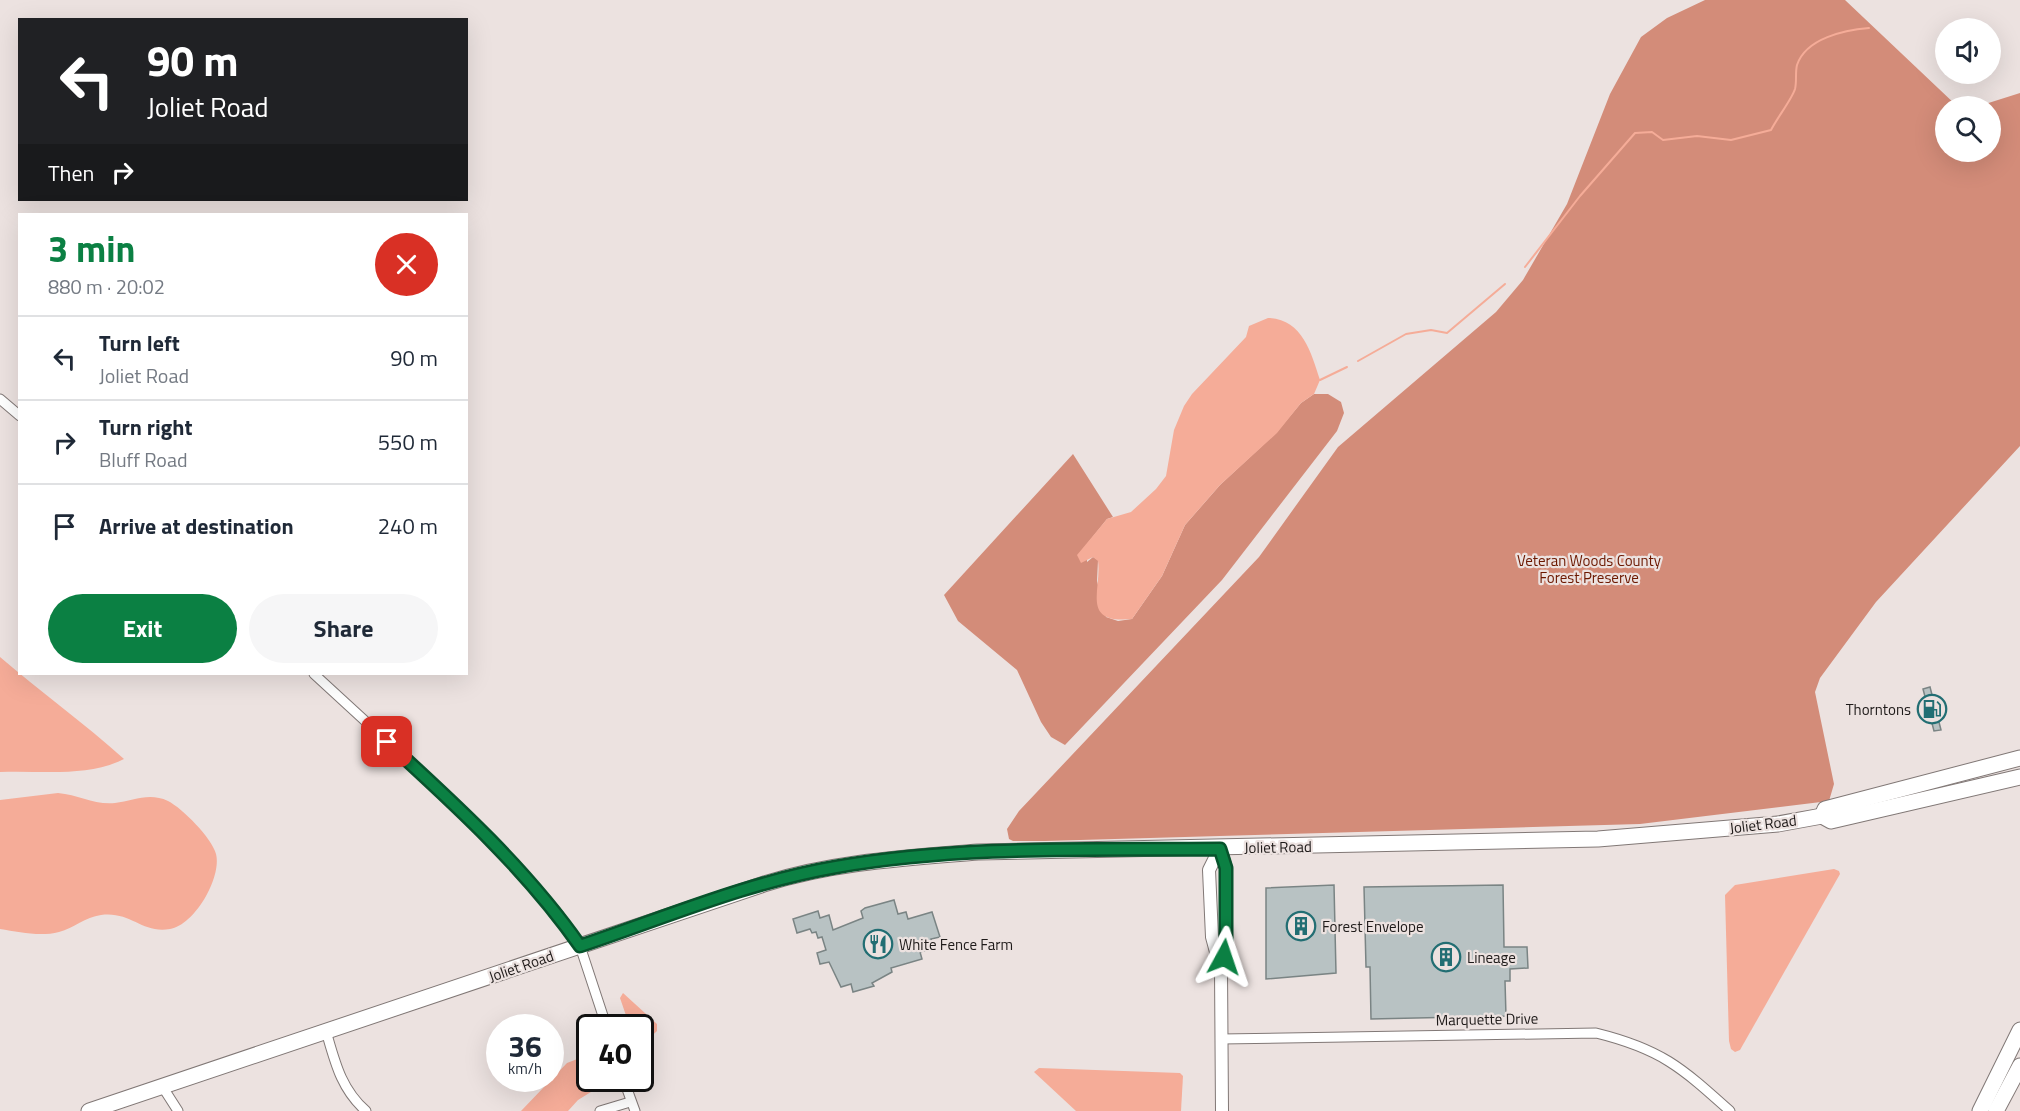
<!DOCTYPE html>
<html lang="en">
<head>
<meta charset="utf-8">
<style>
	body { margin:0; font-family:"Titillium Web",sans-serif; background:#f6f6f7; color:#1f2937; height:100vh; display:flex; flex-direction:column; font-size:22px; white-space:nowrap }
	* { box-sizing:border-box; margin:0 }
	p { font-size:20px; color:#747a83 }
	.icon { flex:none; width:33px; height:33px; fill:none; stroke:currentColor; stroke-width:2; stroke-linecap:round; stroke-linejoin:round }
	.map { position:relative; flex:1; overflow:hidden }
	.details { position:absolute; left:18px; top:213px; width:450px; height:462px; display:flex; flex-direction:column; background:#fff; border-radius:0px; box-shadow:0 6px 24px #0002 }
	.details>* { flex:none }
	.top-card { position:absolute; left:18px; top:18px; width:450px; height:183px; border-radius:0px; box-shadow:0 6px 24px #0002; background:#202124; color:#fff; overflow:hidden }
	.buttons { position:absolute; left:1935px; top:18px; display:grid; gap:12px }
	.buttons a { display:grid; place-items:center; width:66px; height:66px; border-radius:50%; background:#fff; box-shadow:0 6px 24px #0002; font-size:30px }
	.speed { position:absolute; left:486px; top:1014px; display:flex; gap:12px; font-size:30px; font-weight:700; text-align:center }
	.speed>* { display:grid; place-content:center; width:78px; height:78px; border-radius:50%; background:#fff; box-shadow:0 6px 24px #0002; line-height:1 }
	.speed small { font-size:15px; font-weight:400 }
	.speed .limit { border:3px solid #111; border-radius:9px; background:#fff; color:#111 }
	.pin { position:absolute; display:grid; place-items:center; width:51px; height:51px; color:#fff; margin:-26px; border-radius:12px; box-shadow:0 3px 9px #0006 }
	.me { position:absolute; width:66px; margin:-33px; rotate:5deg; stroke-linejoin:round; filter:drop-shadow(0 0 4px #0008) }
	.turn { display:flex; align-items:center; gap:21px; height:126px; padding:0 30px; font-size:27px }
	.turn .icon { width:78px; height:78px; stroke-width:2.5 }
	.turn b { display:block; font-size:42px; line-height:51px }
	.then { display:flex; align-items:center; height:57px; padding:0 30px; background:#0003; gap:12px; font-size:22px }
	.round { display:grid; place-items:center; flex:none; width:63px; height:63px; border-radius:32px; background:#f6f6f7 }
	.headline { display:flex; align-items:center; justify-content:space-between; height:102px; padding:0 30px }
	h1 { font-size:36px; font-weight:700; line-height:45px; color:#0b8043 }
	.action { display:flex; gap:12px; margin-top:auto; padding:12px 30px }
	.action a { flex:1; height:69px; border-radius:36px; background:#0b8043; color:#fff; font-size:24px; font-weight:700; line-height:69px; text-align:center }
	.action a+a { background:#f6f6f7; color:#1f2937 }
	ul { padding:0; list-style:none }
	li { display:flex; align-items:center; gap:18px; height:84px; padding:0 30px; border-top:2px solid #e0e1e3 }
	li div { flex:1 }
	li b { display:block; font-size:22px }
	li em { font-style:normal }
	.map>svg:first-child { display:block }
	.forest { fill:#d38c79 }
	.water { fill:#f5ac98 }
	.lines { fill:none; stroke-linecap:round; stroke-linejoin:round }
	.stream { stroke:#f5ac98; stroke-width:2 }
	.building { fill:#b8c2c3; stroke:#7a8484; stroke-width:1.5 }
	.minor-casing { stroke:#817876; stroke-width:11 }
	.tertiary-casing { stroke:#817876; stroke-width:14 }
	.primary-casing { stroke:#817876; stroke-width:17 }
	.minor { stroke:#fff; stroke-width:9 }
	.tertiary { stroke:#fff; stroke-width:12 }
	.primary { stroke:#fff; stroke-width:15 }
	.route-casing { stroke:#07532c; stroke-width:15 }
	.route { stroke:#0b8043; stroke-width:10 }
	.labels { text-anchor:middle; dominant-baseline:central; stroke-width:4.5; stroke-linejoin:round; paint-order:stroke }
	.park-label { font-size:15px; fill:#6c1800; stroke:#ece2e0 }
	.poi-label { font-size:15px; fill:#1e1a19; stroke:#ece2e0; text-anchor:start }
	.street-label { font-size:15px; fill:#1e1a19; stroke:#ece2e0 }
</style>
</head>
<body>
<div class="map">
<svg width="2020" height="1111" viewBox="0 0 2020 1111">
	<rect width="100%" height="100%" fill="#ece2e0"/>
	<!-- forest -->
	<g class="forest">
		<path d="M1705,0H1845L1957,106H1946V152H1990V106H1979L2020,93V446L1876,602L1820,678L1815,692L1834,784L1829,801L1640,824L1045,841H1013L1009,839L1007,829L1019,811L1259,557L1338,447L1496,312L1523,280L1567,204L1610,94L1641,37L1667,18Z"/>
		<path d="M1314,394H1328L1341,402L1344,413L1337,431L1222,580L1065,745L1051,737L1041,722L1017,670L958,621L944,595L1073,454L1113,517L1107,519L1087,544V562L1093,557L1098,560L1097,581L1106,617L1118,621L1132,619L1162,576L1185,525L1220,485L1276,433L1301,403Z"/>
	</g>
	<!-- water -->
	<g class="water">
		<path d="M1268,318C1302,319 1311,352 1320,380L1314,394L1301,403L1277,433L1220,485L1185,525L1162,576L1132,619C1080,624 1102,590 1098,561L1093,557L1081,563L1077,555L1107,519L1131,512L1156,489L1166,476L1174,430L1184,406L1192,394L1246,337L1249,326Z"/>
		<path d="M0,657C41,692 84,723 124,759C86,778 41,770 0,772Z"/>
		<path d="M58,793C79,795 94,805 115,803C133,801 149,792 168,801C182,808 212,838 216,854C222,877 195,925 170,929C142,934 131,911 101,915C85,917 74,928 59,932C40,937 19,932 0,929V800Z"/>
		<path d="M1834,869L1839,871L1840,874L1740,1050L1735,1052L1731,1049L1729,1041L1725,895L1735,885Z"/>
		<path d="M623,993L657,1024V1031L642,1045L640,1028L630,1027L620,998Z"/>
		<path d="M585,1056L589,1057L590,1078L599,1079V1087L578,1100L568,1111H521L567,1063Z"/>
		<path d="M1039,1068L1180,1073L1183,1076L1181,1111H1076L1034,1072Z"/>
	</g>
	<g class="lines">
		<!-- stream -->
		<g class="stream">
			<path d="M1525,267L1580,196L1635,133L1652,132L1663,140L1697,136L1731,140L1771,130C1777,118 1792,99 1795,89C1797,81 1795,73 1797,65C1806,38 1845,30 1869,28"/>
			<path d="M1358,361L1406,334L1431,330L1447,333L1505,284"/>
			<path d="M1320,380L1347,367"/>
		</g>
	</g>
	<!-- building -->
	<g class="building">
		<path d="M1930,687L1941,730L1934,731L1923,689Z"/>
		<path d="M1334,885L1336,973L1266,979V888Z"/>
		<path d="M1503,885L1504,947H1527L1528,968L1510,969V981H1505L1506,1016L1371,1019L1370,967H1366L1364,887Z"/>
		<path d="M894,900L898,914L906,912L908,919L932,912L940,937L931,939L934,948L920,952L922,959L891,968L892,972L872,983L874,986L853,992L851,984L841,987L829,962L820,964L817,953L826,950L822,937L818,938L816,932L812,933L810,929L797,933L793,919L818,911L820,918L829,915L833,930L863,918L861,911L865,908Z"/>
	</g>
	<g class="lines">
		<!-- minor casing -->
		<g class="minor-casing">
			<g id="minor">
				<path d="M0,399L20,416"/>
				<path d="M314,674L437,787L519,870L559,915L580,946L607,1028"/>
				<path d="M326,1031C335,1062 341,1089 366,1111"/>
				<path d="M1221,1039L1596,1033C1661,1049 1681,1067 1730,1111"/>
				<path d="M623,1078L635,1111"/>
				<path d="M162,1086L178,1111"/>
				<path d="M600,1111L630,1102"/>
			</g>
		</g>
		<!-- tertiary casing -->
		<g class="tertiary-casing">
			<g id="tertiary">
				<path d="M1220,848L1226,868V945L1221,970L1222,1111"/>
				<path d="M1220,848L1209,870L1212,937L1220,967"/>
			</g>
		</g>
		<!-- primary casing -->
		<g class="primary-casing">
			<g id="primary">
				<path d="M1822,816L1825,809L2020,758"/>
				<path d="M89,1111L764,884C833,862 906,858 978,852L1598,839L1778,824L1822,816L1831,821L2020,777"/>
				<path d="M1980,1111L2020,1030"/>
				<path d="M1996,1111L2020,1066"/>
			</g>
		</g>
		<!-- minor -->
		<use href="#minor" class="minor"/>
		<!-- tertiary -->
		<use href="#tertiary" class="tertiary"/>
		<!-- primary -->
		<use href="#primary" class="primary"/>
	</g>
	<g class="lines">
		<!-- route casing -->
		<g class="route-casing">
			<path id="route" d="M387,742C456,805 527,870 580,946C664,918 748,882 836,867C962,845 1092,850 1220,849L1226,868V945L1224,957"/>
		</g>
		<!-- route -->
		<use href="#route" class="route"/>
	</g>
	<!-- icons -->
	<defs>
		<g id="fuel-ring" transform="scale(1.5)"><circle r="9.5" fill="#ece2e0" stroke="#226e73" stroke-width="1.5"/><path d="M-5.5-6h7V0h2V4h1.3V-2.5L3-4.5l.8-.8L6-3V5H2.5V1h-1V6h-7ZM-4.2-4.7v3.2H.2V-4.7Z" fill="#226e73"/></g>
		<g id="building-ring" transform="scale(1.5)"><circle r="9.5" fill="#ece2e0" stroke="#226e73" stroke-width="1.5"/><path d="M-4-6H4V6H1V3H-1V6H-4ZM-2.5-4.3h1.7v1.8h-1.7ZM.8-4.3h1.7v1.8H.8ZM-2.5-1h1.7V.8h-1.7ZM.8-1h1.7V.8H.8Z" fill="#226e73"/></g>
		<g id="restaurant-ring" transform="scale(1.5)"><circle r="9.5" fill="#ece2e0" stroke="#226e73" stroke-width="1.5"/><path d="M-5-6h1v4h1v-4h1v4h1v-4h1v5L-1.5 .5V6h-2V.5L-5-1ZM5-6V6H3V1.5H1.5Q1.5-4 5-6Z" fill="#226e73"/></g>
	</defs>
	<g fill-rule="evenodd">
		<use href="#fuel-ring" x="1932" y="709"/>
		<use href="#building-ring" x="1301" y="926"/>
		<use href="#restaurant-ring" x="878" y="944"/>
		<use href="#building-ring" x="1446" y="957"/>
	</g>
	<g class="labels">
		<!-- park labels -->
		<g class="park-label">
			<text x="1589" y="560">Veteran Woods County<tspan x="1589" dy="17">Forest Preserve</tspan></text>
		</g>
		<!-- poi labels -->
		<g class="poi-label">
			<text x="1911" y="709" text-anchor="end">Thorntons</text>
			<text x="1322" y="926">Forest Envelope</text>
			<text x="899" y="944">White Fence Farm</text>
			<text x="1467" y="957">Lineage</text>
		</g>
		<!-- street labels -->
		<g class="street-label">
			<text transform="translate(1763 824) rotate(-7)">Joliet Road</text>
			<text transform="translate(1278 847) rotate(-1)">Joliet Road</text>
			<text transform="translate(521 966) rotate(-19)">Joliet Road</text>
			<text transform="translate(1487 1019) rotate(-1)">Marquette Drive</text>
		</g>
	</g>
</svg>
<div class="buttons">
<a><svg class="icon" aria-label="sound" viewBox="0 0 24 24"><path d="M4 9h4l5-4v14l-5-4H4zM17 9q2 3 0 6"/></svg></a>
<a><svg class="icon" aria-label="search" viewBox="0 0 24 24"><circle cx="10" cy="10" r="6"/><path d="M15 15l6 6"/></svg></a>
</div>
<div class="speed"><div>36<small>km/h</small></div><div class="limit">40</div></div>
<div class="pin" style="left:387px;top:742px;background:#d93025"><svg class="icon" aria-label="arrive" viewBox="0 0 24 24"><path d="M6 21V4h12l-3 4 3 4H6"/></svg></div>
<svg class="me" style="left:1224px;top:957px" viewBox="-20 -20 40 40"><path d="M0-17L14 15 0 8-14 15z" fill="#0b8043" stroke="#fff" stroke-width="4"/></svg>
<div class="top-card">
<div class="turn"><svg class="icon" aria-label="left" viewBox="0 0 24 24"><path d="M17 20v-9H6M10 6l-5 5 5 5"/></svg><div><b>90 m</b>Joliet Road</div></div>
<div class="then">Then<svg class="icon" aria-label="right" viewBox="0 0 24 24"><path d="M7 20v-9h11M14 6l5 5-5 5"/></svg></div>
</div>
<section class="details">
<div class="headline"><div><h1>3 min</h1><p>880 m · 20:02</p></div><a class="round" style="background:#d93025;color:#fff"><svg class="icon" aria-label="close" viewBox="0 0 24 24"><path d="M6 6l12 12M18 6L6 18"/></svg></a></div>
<ul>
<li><svg class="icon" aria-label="left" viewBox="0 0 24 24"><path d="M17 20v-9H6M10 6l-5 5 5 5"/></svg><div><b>Turn left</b><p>Joliet Road</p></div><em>90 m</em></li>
<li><svg class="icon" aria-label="right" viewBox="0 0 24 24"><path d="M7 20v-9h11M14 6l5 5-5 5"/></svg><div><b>Turn right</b><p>Bluff Road</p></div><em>550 m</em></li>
<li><svg class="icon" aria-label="arrive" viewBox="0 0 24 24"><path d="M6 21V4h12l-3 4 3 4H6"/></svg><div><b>Arrive at destination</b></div><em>240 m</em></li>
</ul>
<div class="action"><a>Exit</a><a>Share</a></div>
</section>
</div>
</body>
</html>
